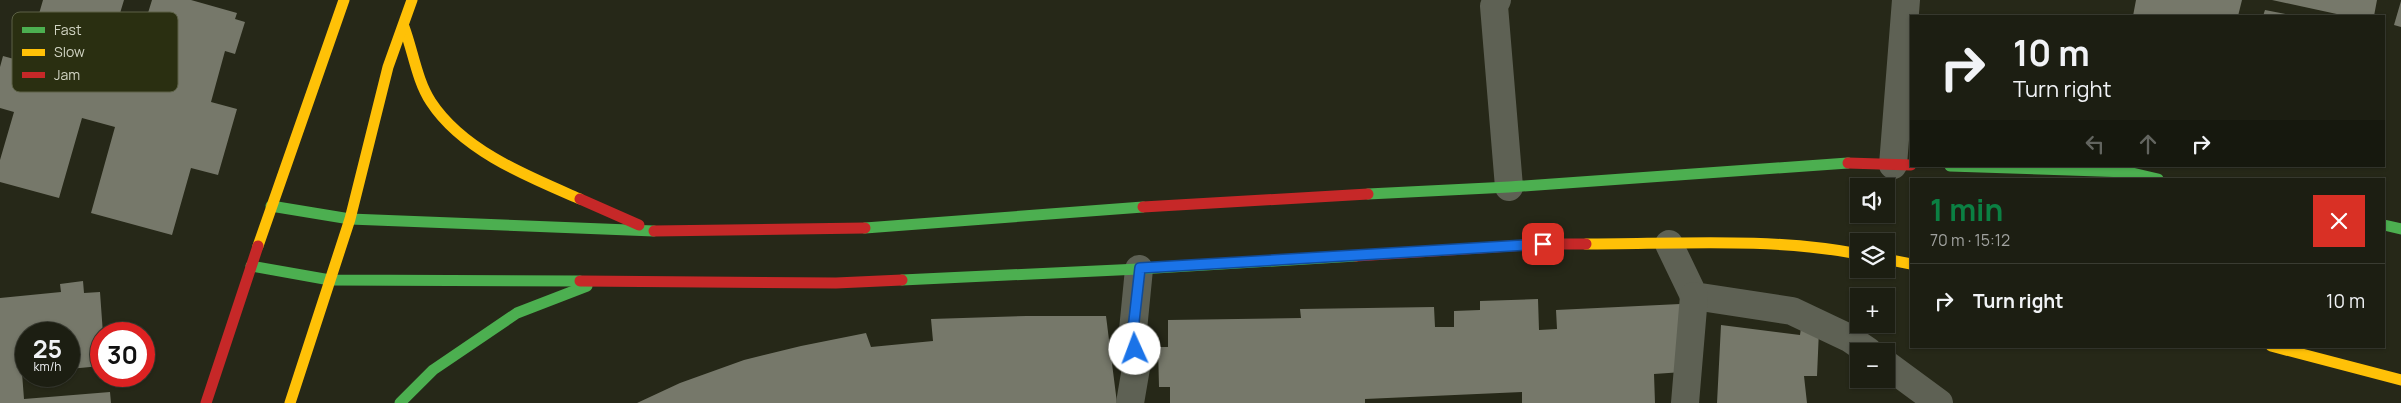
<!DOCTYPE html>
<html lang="en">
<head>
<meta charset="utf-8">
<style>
	body { margin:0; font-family:Manrope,sans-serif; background:#25271b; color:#f1f3f6; height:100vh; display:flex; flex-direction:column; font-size:19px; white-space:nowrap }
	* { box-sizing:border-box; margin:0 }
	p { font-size:16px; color:#a0a29f }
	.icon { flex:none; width:28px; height:28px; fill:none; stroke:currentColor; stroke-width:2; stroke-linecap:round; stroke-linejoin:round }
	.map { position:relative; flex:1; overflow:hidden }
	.drawer { position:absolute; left:1910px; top:178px; width:475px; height:170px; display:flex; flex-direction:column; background:#1c1e12; border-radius:0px; box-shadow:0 1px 4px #0004,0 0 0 1px #3a3c32 }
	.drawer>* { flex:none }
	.top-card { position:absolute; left:1910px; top:15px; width:475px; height:152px; border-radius:0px; box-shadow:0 1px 4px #0004,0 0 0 1px #3a3c32; background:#1c1e12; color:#f1f3f6; overflow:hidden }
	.fabs { position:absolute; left:1850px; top:178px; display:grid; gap:10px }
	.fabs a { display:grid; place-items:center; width:45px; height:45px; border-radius:0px; background:#1c1e12; box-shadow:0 1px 4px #0004,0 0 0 1px #3a3c32; font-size:25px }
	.speed { position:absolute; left:15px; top:322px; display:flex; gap:10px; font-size:25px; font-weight:700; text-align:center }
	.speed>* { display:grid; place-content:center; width:65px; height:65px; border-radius:50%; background:#1c1e12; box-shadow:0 1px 4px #0004,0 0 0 1px #3a3c32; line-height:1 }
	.speed small { font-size:12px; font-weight:400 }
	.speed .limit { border:8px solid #d22; background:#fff; color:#111 }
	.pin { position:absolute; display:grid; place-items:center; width:42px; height:42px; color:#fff; margin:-21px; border-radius:10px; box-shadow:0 2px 8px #0006 }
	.me { position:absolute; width:55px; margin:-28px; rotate:358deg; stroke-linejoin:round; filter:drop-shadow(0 0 4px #0008) }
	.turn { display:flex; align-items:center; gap:18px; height:105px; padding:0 20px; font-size:22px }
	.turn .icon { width:65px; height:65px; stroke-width:2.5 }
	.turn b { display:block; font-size:35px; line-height:42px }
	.lanes { display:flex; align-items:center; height:48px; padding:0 20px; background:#0003; justify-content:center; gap:25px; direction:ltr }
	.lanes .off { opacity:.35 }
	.round { display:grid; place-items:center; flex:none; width:52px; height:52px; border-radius:0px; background:#25271b }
	.summary { display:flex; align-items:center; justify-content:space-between; height:85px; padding:0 20px }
	h1 { font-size:30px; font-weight:700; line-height:38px; color:#0b8043 }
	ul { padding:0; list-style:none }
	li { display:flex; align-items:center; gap:15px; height:75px; padding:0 20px; border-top:1px solid #3a3c32 }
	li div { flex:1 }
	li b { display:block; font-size:19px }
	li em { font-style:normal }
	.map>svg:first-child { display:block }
	.building { fill:#76786a }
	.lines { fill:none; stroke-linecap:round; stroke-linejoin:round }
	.street { stroke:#5e6154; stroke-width:28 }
	.fast { stroke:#4caf50; stroke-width:11 }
	.slow { stroke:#ffc107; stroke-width:11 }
	.jam { stroke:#c62828; stroke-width:11 }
	.route-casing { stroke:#114b97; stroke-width:12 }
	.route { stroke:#1a73e8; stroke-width:9 }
	.key { fill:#2a2f11; stroke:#5c6146; stroke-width:1 }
	.key-label { font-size:14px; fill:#d1d4c3 }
</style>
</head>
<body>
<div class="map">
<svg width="2401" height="403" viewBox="0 0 2401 403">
	<rect width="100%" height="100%" fill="#262818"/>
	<!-- building -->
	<g class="building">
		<path d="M43,0H124L105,63L130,71L152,0H191L237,13L235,19L245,22L235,54L225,51L211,102L237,109L218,175L191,168L172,235L91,213L115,127L82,118L59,198L0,182V160L14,112L0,108V67L3,56L25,62Z"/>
		<path d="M2136,0H2242L2238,16H2133Z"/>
		<path d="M2272,0H2377L2374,16H2346Z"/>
		<path d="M2401,1V27L2394,25Z"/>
		<path d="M2265,10L2290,15V16H2263Z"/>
		<path d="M83,281L84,293L100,292L103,334L101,366L69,369V334H26V373H22L24,399L110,392L111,403H0V298L61,292L60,284Z"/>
		<path d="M1538,299L1539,330L1557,329L1556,310L1680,304L1683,372L1654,374L1655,403H1522V392L1365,399V403H1170V387H1159L1158,347H1168V320L1301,318L1300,309L1434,307L1435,327H1454V311L1480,310V301Z"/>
		<path d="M1027,316H1106L1117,403H637L680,383L744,360L801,346L866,333L871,347L933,341L931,319Z"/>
		<path d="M1721,325L1800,335L1801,328L1819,330L1817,376H1804L1807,403H1717Z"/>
	</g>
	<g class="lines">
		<!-- street -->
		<g class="street">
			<path d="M1497,0L1494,6L1509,187"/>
			<path d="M1893,165L1906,0"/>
			<path d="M1669,244L1694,296L1792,311L1849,338L1868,351"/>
			<path d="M1886,364L1939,403"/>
			<path d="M1130,403L1136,368L1133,330L1139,269"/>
			<path d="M1685,403L1694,296"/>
		</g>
		<!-- fast -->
		<g class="fast">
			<path d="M1950,166L2128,172L2158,179"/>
			<path d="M1368,194L1509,187L1848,163"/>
			<path d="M271,206L350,219L654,231"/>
			<path d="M2384,225L2401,229"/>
			<path d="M865,228L1143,207"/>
			<path d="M251,266L330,280L580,281"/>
			<path d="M902,280L1139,269L1356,256"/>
			<path d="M400,403L433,370L517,313L587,286"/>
		</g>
		<!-- slow -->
		<g class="slow">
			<path d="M404,27C413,51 417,81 431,102C463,151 529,177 580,199"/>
			<path d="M1586,244C1676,244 1770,237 1859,254"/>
			<path d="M258,246L344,0"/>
			<path d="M1886,259L1911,264"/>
			<path d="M2271,346L2401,380"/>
			<path d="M290,403L350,219L388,67L412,0"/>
		</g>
		<!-- jam -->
		<g class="jam">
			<path d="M1848,163L1911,165"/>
			<path d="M580,199L639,225"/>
			<path d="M1143,207L1368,194"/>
			<path d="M654,231L865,228"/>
			<path d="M1356,256L1543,244H1586"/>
			<path d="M580,281L836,283L902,280"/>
			<path d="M206,403L258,246"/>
		</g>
	</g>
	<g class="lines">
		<!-- route casing -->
		<g class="route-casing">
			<path id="route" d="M1135,349L1133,330L1140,268L1543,244"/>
		</g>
		<!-- route -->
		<use href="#route" class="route"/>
	</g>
	<!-- legend -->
	<rect x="12" y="12" width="166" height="80" rx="8" class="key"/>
	<rect x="22" y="27" width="23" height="6" fill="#4caf50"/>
	<rect x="22" y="49" width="23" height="7" fill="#ffc107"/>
	<rect x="22" y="72" width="23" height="6" fill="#c62828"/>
	<g class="key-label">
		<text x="54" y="35">Fast</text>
		<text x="54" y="57">Slow</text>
		<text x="54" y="80">Jam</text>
	</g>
</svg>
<div class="fabs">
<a><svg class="icon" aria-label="sound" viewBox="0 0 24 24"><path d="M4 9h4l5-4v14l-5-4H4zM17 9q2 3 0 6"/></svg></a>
<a><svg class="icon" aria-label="layers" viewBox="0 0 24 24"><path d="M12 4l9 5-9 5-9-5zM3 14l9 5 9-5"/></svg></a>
<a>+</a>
<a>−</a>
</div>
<div class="speed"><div>25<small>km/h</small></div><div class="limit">30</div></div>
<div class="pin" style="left:1543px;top:244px;background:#d93025"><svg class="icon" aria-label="arrive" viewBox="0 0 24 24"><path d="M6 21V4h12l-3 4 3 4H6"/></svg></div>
<svg class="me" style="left:1135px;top:349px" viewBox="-20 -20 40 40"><circle r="19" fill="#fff"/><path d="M0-13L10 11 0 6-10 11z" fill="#1a73e8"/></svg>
<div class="top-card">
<div class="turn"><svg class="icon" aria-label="right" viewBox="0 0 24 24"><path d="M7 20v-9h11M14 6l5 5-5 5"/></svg><div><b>10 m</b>Turn right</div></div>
<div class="lanes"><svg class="icon off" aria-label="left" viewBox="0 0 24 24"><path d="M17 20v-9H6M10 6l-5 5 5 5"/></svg><svg class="icon off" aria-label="ahead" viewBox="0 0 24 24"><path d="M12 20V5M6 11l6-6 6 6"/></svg><svg class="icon" aria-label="right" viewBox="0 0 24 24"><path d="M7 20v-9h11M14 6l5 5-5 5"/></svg></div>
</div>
<section class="drawer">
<div class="summary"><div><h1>1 min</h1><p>70 m · 15:12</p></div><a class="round" style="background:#d93025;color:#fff"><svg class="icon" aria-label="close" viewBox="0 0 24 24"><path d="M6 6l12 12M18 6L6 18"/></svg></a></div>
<ul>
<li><svg class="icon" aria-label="right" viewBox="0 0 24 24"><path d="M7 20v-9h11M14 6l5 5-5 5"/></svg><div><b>Turn right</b></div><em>10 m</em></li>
</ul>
</section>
</div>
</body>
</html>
